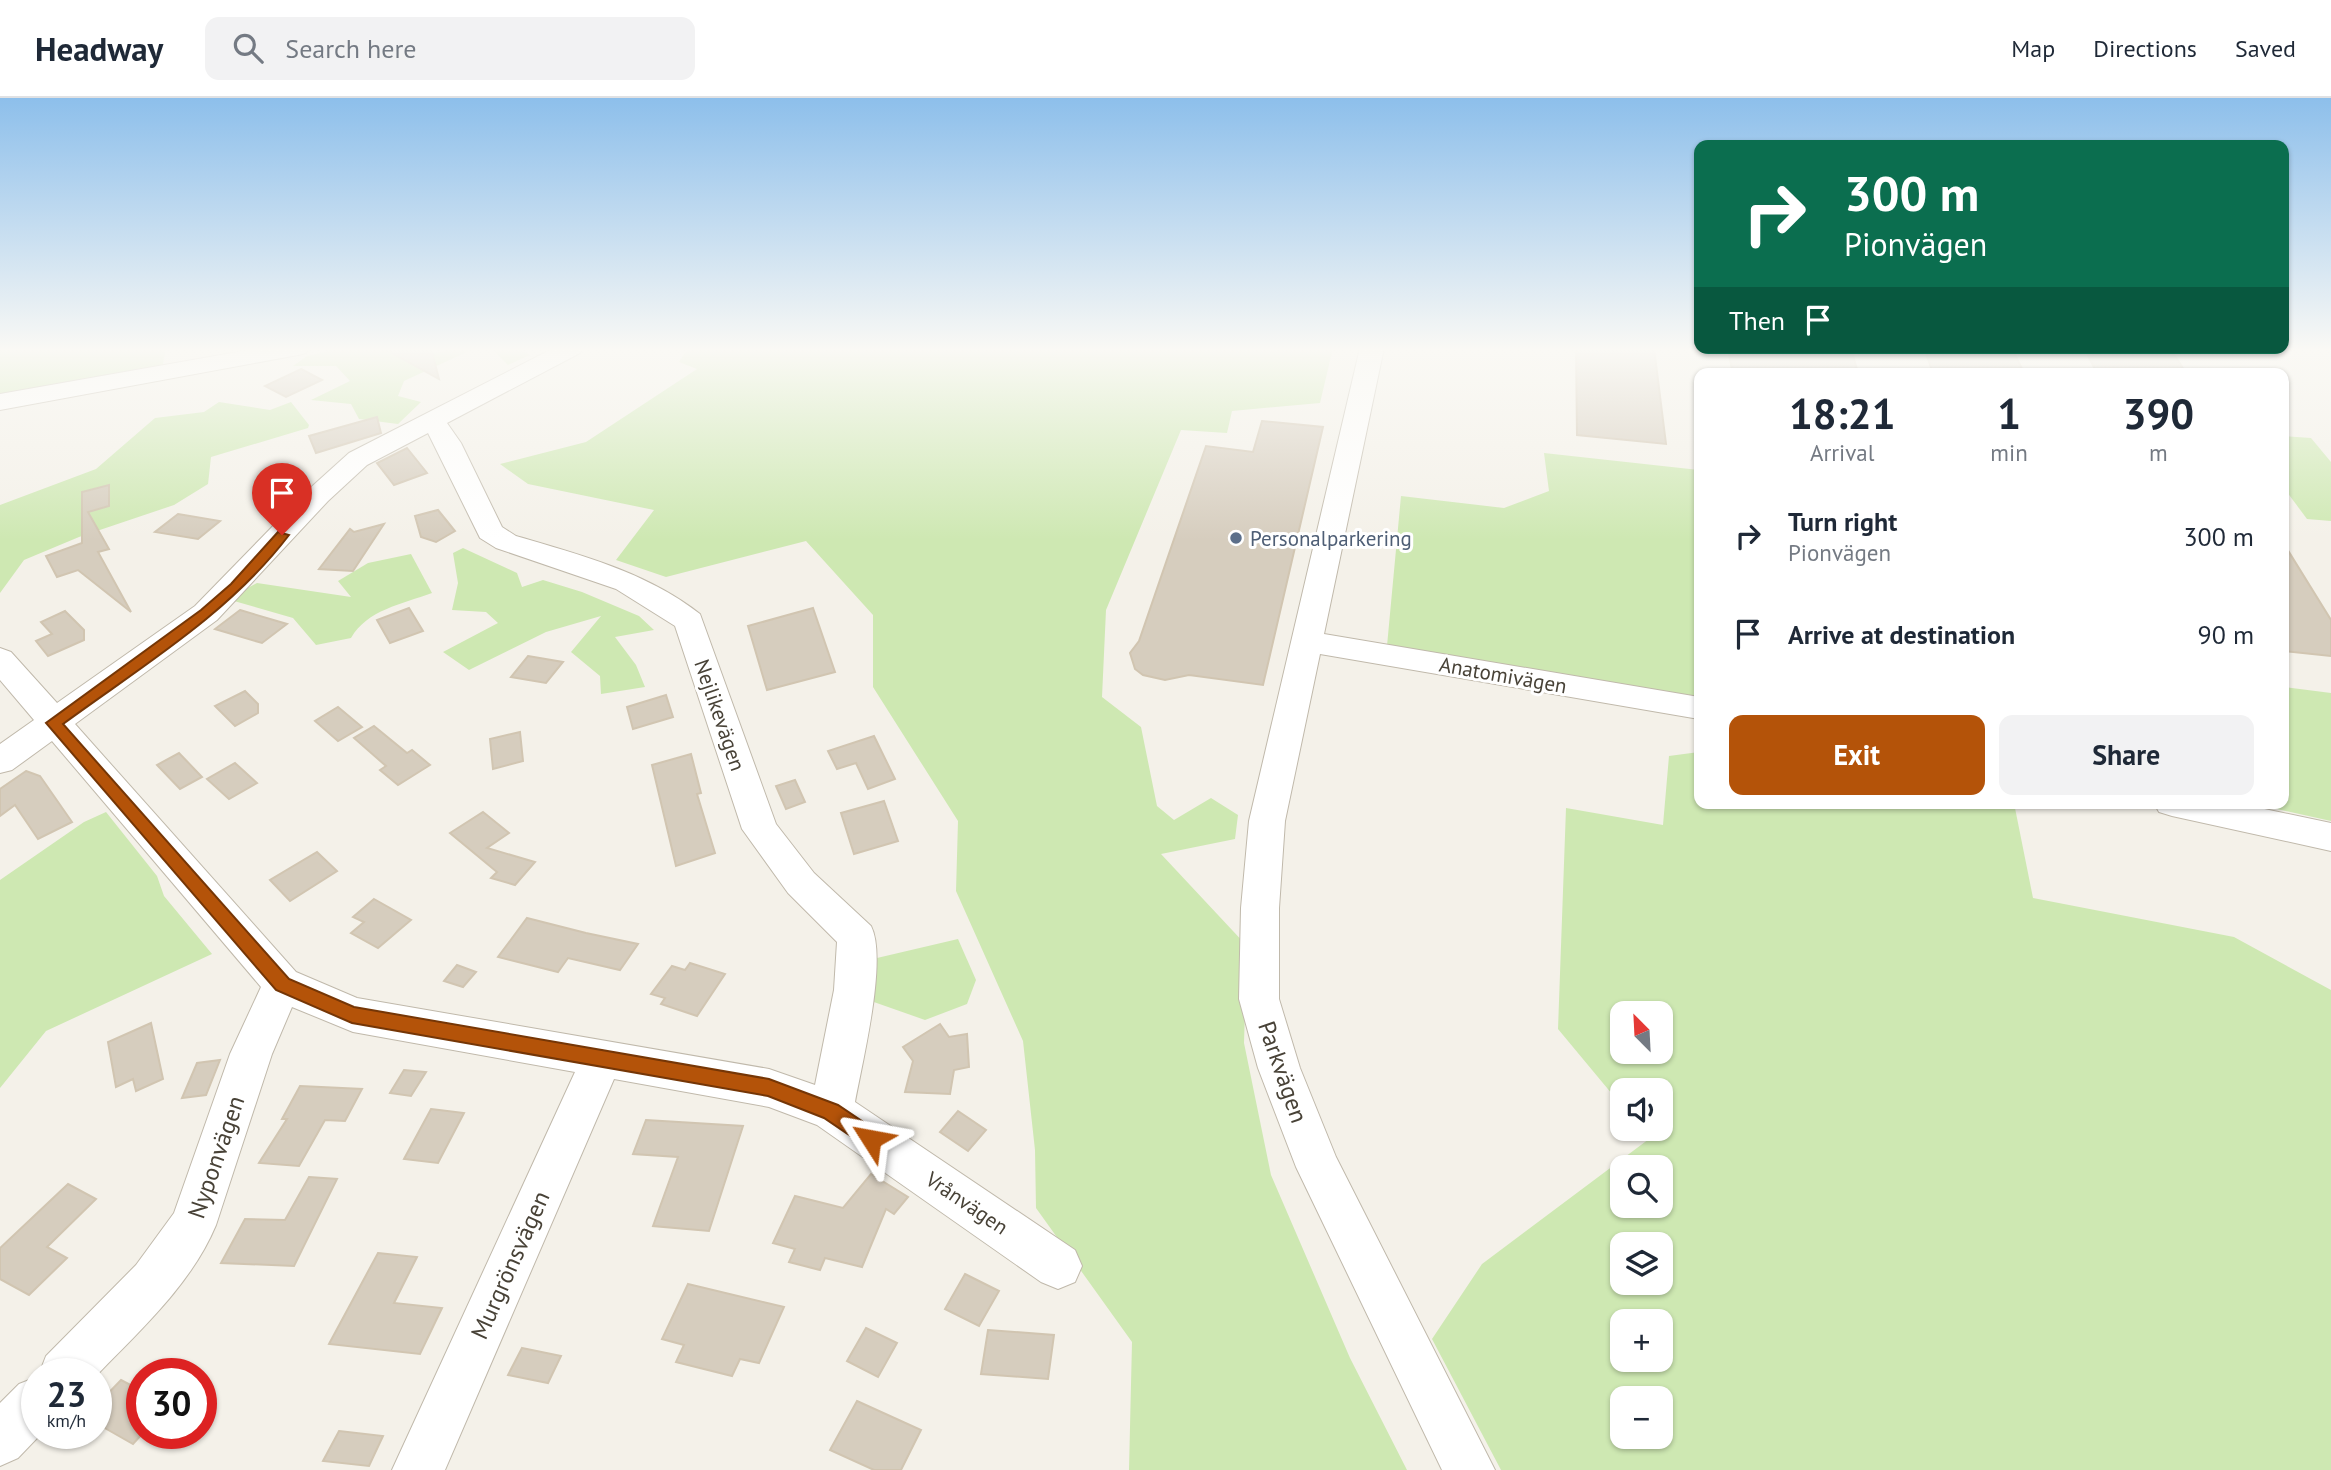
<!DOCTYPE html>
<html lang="en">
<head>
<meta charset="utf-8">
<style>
	body { margin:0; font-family:"PT Sans",sans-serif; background:#f2f2f3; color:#1f2937; height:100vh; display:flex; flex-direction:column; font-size:26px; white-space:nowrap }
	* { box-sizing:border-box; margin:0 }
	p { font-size:23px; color:#747a83 }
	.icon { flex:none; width:38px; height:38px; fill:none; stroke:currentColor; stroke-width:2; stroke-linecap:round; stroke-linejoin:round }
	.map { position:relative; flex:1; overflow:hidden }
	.drawer { position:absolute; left:1694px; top:270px; width:595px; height:441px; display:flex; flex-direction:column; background:#fff; border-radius:14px; box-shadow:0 2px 5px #0004 }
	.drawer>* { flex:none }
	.hud { position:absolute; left:1694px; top:42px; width:595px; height:214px; border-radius:14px; box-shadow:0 2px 5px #0004; background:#0b6e4f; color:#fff; overflow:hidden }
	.needle { width:46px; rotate:336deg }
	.tools { position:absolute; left:1610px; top:903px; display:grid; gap:14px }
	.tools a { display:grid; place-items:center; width:63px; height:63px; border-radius:14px; background:#fff; box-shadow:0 2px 5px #0004; font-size:35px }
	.speed { position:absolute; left:21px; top:1260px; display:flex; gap:14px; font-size:35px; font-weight:700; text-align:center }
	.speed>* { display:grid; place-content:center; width:91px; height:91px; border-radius:50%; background:#fff; box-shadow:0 2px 5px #0004; line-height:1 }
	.speed small { font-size:18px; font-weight:400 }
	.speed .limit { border:10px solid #d22; background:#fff; color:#111 }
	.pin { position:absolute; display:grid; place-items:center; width:60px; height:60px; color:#fff; margin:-72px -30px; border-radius:50% 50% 50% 0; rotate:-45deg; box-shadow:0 0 7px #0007 }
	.pin .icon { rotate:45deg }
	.me { position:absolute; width:77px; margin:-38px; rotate:304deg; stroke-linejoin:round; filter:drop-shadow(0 0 5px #0008) }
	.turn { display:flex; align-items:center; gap:24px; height:147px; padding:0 35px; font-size:32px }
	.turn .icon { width:91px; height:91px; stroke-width:2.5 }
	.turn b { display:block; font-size:49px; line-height:60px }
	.then { display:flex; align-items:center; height:66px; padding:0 35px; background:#0003; gap:14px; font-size:26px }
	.eta { display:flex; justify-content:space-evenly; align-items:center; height:119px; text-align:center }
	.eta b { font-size:42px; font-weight:800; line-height:49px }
	.cta { display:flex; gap:14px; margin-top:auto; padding:14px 35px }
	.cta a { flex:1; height:80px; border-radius:14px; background:#b45309; color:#fff; font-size:28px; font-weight:800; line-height:80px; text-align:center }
	.cta a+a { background:#f2f2f3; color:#1f2937 }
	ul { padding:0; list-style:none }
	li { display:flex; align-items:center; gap:21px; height:98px; padding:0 35px }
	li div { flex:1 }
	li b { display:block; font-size:26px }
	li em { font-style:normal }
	header { display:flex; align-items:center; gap:42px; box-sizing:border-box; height:98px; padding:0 35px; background:#fff; border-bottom:2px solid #e0e1e3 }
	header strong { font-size:33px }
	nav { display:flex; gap:38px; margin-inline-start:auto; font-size:24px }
	.search { width:490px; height:63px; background:#f2f2f3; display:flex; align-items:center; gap:18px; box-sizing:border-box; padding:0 24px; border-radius:14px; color:#747a83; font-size:26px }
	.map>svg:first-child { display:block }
	.green { fill:#cee8b2; fill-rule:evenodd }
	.building { fill:#d6cdbe; stroke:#d1c5b1; stroke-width:2 }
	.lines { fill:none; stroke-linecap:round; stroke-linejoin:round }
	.minor-casing { stroke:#c0b9ab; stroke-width:2 }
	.minor { fill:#fff; fill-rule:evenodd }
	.route { fill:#b45309; stroke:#753606; stroke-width:2 }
	.service-dot { fill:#5c6f8a; stroke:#fff; stroke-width:2.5 }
	.labels { text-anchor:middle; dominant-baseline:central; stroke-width:6; stroke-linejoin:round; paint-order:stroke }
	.service-label { font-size:21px; fill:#4e5e75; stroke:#fff; text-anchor:start }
	.street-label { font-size:21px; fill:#484237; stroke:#fff }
	.near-street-label { font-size:24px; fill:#484237; stroke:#fff }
</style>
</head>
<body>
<header>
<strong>Headway</strong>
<div class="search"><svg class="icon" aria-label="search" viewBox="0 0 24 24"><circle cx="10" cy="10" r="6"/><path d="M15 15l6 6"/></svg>Search here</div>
<nav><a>Map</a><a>Directions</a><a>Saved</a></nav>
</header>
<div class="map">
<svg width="2331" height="1372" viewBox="0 0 2331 1372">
	<rect width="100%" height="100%" fill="#f4f1e9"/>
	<!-- green -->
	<g class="green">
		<path d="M0,250H166L162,271L0,301Z"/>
		<path d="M342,250H403L399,257C442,260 489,235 530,257L508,267L493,252H471L404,283L398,298L421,304L398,326L359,321L351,306L311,302L350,283L336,268H293L307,258Z"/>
		<path d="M688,250H1333L1320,305L1232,313L1227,335L1181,332L1106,512L1102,599L1141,629L1157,708L1174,722L1211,700L1238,717L1235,741L1161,756L1247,848L1244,945L1271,1077L1350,1260L1407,1372H1129L1132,1244L1036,1110L1035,1052L1023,943L956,793L958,723L873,589V517L806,443L666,479L616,462L654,412L528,386L500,366L586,344L697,271L679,264Z"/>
		<path d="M219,304L270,312L291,304L309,327L308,330L211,359L208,386L174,407L79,439L24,462L0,495V407L96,371L155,320L204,314Z"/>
		<path d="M2284,338L2311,340L2331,364V423L2307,421L2284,390Z"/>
		<path d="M1544,355L1699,372V600L1387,548L1401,398L1504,410L1549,393Z"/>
		<path d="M463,450L517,475L522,489L543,482L582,494L639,518L654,532L615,539L636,567L645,589L601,596L600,578L571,554L601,518L546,534L469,572L443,554L498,525L486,514L452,512L458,485L453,455Z"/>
		<path d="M411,456L432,495C402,506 367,512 351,540L316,547L293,520L227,501L257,485L351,499L338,483L368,465Z"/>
		<path d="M2284,589L2331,595V723L2250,705H2284Z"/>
		<path d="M1699,654V705H2014L2033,800L2234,839L2331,892V1372H1501L1432,1241L1482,1166L1649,1041L1642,1031H1661V992H1622V1008L1558,931L1566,710L1663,727L1669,658ZM1622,915H1661V954H1622ZM1622,1069H1661V1108H1622ZM1622,1146H1661V1185H1622ZM1622,1223H1661V1262H1622ZM1622,1300H1661V1339H1622Z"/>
		<path d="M106,714L157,778L164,798L212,856L46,933L0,990V782L84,724Z"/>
		<path d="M958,841L976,882L967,906L925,922L871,903L877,860Z"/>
	</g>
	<!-- building -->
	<g class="building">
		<path d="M383,250H431L439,281Z"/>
		<path d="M1576,250H1654L1666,346L1577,337Z"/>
		<path d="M1728,250H1851L1858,275H1739L1732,272Z"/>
		<path d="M1924,250H2012L2024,275H1933Z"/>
		<path d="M2084,250H2170L2186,275H2097Z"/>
		<path d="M301,271L322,282L286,299L265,288Z"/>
		<path d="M377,319L381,335L316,355L309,338Z"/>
		<path d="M1262,323L1323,329L1263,587L1189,577L1165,582L1143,577L1135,571L1130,555L1139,543L1206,348L1253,354Z"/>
		<path d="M407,350L427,375L394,387L377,365Z"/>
		<path d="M109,387V408L88,414L109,451L98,454L131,514L78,472L57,479L46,458L82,445V394Z"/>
		<path d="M438,412L455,433L436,444L421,439L415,418Z"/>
		<path d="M178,416L220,423L198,441L155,434Z"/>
		<path d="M384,426L353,473L319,471L350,431L354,434Z"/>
		<path d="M2284,446L2331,522V558L2284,553Z"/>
		<path d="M409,510L423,533L390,545L377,522Z"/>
		<path d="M813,510L835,574L767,592L748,528Z"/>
		<path d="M240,512L287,526L262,545L215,531Z"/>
		<path d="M65,513L84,532V542L48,558L36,543L52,536L41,524Z"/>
		<path d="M528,558L563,564L546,585L511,579Z"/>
		<path d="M245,593L258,606V615L235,628L215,608Z"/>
		<path d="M666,597L673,619L633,631L627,609Z"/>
		<path d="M338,609L362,629L338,643L315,623Z"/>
		<path d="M374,628L407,655L412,652L430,667L398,687L380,672L386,668L354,640Z"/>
		<path d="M520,634L523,663L493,671L490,641Z"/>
		<path d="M874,638L895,681L868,691L856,665L837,671L828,653Z"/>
		<path d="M179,655L202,679L180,691L157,667Z"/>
		<path d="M691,656L701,695L697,696L715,755L676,768L652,667Z"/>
		<path d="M235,665L257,685L229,701L207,681Z"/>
		<path d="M26,673L40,678L72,724L38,741L15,707L0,718V691Z"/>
		<path d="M795,682L805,704L786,711L776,688Z"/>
		<path d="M884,703L898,743L854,756L841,715Z"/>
		<path d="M483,714L509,735L487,750L535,764L515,787L491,780L497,774L450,735Z"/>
		<path d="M317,754L337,773L290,803L270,782Z"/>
		<path d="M374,801L411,822L378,850L351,835L364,824L353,819Z"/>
		<path d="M527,820L586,835L638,846L620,872L568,860L558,874L498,859Z"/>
		<path d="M690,865L725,876L697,918L661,906L665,900L651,896L672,868L685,872Z"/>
		<path d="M457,867L476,874L463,889L444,883Z"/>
		<path d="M151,925L163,981L136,993L133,981L116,989L108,944Z"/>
		<path d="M940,926L949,939L967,936L969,969L954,972L950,996L905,994L913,963L903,949Z"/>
		<path d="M220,962L206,997L182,1000L197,965Z"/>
		<path d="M404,972L426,974L411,998L390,995Z"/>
		<path d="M300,988L362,991L345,1023L325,1022L299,1068L259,1065L287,1021H282Z"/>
		<path d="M431,1011L464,1015L438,1065L404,1061Z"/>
		<path d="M958,1013L986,1032L968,1053L940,1034Z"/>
		<path d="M646,1022L743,1028L709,1133L653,1128L678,1059L633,1056Z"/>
		<path d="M871,1076L908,1099L894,1116L886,1111L862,1169L825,1160L820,1172L789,1164L795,1151L773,1145L795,1098L843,1110Z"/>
		<path d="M309,1079L337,1081L294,1168L221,1165L245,1121L285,1122Z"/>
		<path d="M68,1086L96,1101L47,1149L67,1160L29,1197L0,1181V1150Z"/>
		<path d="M378,1155L417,1159L394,1205L442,1210L420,1256L329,1246Z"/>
		<path d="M965,1176L999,1193L979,1228L945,1211Z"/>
		<path d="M688,1186L784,1209L759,1265L740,1261L732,1278L676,1264L684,1247L662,1241Z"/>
		<path d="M866,1230L897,1245L878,1279L847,1263Z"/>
		<path d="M988,1232L1054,1237L1048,1281L981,1276Z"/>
		<path d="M522,1250L561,1258L548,1285L508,1277Z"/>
		<path d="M121,1282L142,1293V1336L133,1346L96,1325V1308Z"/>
		<path d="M857,1303L921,1332L901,1372H874L830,1352Z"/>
		<path d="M339,1333L383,1338L369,1368L323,1363Z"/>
	</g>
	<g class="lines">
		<!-- minor casing -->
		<g class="minor-casing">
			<g id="minor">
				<path d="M260,250H310L306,255L298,257L0,312V296Z"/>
				<path d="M554,250H584L580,255L447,325L461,345L502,429L516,438C581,457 646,474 700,516L776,726L814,775L871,828C888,861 862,965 855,1004L1075,1152L1082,1168L1075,1184L1058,1191L1041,1184L817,1027L769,1009L614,981L445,1372H392L575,974L353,934L292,909L272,956L216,1127C191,1187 140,1232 96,1278V1276H39L46,1258L136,1167L174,1115L230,956L261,889L52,643L12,672L0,675V646L34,622L0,582V550L11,554L57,605L195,508L308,392L349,355ZM428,335L480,440L496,450L616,491L675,528L742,731L788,795L837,844L834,892L815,987L769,971L357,900L296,874L75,626L217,522L328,403L367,367Z"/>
				<path d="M1360,250H1384L1324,536L1699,599V621L1320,556L1285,723L1279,810V901L1300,970L1336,1059L1495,1372H1442L1296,1069L1258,970L1239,901L1241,810L1249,723Z"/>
				<path d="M2154,705H2236L2331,725V753L2172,718L2159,714Z"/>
				<path d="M37,1279V1335H42L18,1360L0,1368V1305L19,1286Z"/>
			</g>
		</g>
		<!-- minor -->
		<use href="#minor" class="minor"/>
	</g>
	<!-- sky -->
	<linearGradient id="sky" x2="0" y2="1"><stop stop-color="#8dbfeb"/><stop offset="0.57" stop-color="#faf9f5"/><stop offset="1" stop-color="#faf9f5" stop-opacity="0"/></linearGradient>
	<rect width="2331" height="442" fill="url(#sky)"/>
	<!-- route -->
	<path class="route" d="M278,434L289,437C229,516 142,568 63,626L289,881L354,909L769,981L838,1007L878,1034L881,1041L878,1047L871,1050L864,1047L824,1020L768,998L352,925L276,892L46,625L201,512L231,486Z"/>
	<!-- markers -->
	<circle class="service-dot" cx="1236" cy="440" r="7"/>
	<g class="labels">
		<!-- service labels -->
		<g class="service-label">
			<text x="1250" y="440">Personalparkering</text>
		</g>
		<!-- street labels -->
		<g class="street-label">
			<text transform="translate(1503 577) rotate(10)">Anatomivägen</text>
			<text transform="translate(720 617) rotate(71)">Nejlikevägen</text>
			<text transform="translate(967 1105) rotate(34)">Vrånvägen</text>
		</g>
		<!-- near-street labels -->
		<g class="near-street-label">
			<text transform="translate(1283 974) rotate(71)">Parkvägen</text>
			<text transform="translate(216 1059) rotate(-71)">Nyponvägen</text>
			<text transform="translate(510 1167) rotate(-66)">Murgrönsvägen</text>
		</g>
	</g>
</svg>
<div class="tools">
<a><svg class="needle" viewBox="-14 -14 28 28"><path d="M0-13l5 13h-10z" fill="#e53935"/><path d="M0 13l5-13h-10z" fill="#747a83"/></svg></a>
<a><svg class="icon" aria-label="sound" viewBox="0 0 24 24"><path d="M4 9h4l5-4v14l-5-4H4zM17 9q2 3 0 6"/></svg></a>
<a><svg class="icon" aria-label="search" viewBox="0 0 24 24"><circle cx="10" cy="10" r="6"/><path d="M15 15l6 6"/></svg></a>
<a><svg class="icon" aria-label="layers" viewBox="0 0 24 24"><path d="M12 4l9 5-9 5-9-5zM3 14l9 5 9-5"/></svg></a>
<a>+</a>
<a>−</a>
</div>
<div class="speed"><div>23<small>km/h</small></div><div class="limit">30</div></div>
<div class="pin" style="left:282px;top:437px;background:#d93025"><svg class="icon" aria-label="arrive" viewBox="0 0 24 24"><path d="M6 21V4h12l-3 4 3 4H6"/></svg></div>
<svg class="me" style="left:871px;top:1041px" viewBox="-20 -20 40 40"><path d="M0-17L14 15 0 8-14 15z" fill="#b45309" stroke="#fff" stroke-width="4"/></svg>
<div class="hud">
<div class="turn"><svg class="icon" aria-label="right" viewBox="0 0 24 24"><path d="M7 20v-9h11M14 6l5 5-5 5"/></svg><div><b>300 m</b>Pionvägen</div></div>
<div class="then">Then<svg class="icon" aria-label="arrive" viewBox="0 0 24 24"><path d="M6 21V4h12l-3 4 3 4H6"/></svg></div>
</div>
<section class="drawer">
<div class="eta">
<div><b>18:21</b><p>Arrival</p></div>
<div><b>1</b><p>min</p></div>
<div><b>390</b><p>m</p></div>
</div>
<ul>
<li><svg class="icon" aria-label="right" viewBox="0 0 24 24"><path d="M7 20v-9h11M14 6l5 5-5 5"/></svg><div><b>Turn right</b><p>Pionvägen</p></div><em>300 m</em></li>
<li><svg class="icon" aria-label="arrive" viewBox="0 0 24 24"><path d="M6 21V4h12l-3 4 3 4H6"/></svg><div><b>Arrive at destination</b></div><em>90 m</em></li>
</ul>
<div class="cta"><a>Exit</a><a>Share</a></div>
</section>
</div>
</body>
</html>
